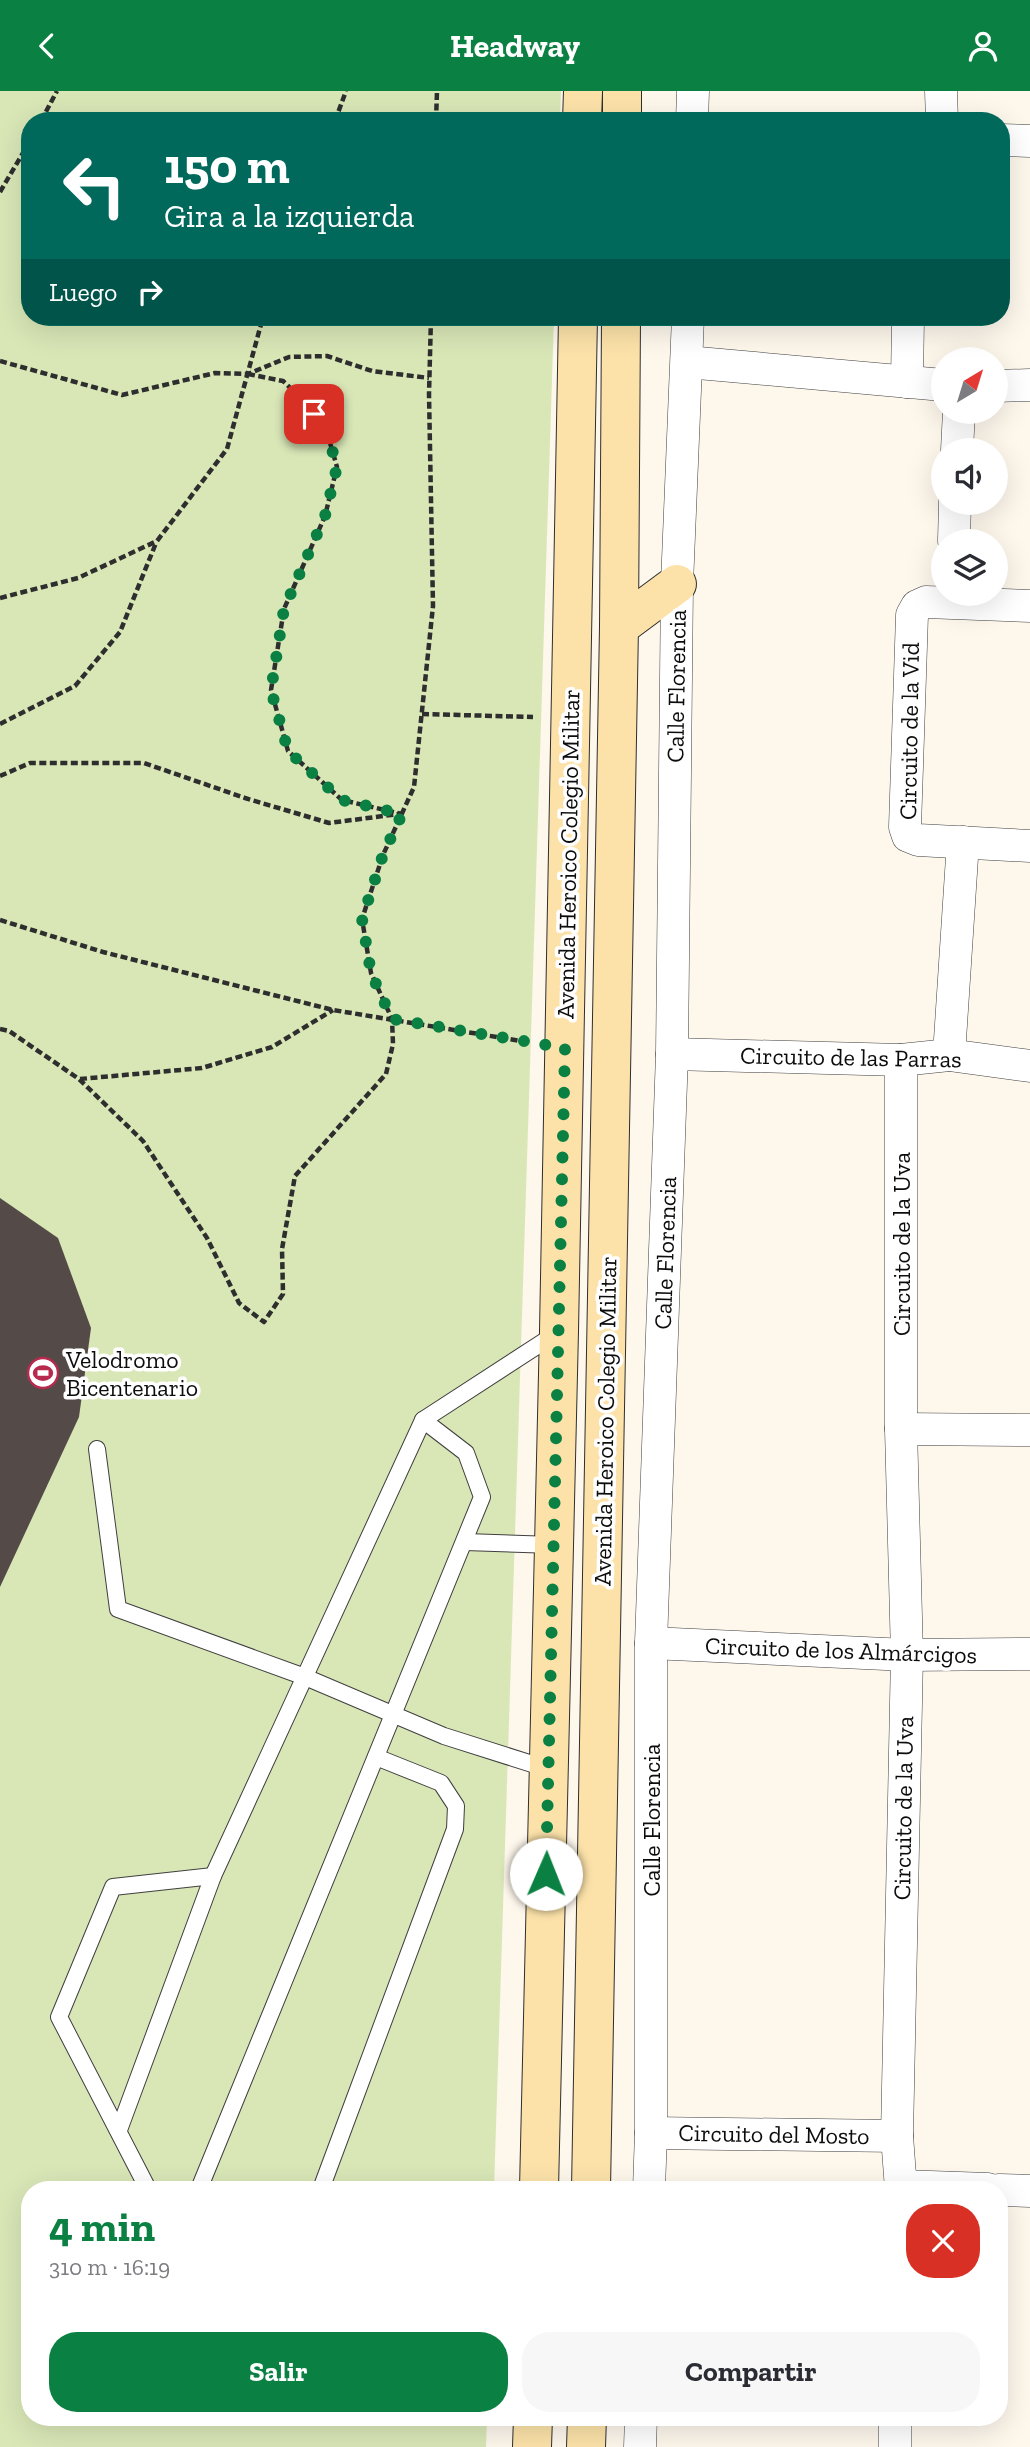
<!DOCTYPE html>
<html lang="es">
<head>
<meta charset="utf-8">
<style>
	body { margin:0; font-family:"Zilla Slab",serif; background:#f7f7f7; color:#2b2b33; height:100vh; display:flex; flex-direction:column; font-size:26px; white-space:nowrap }
	* { box-sizing:border-box; margin:0 }
	p { font-size:23px; color:#7c7c81 }
	.icon { flex:none; width:38px; height:38px; fill:none; stroke:currentColor; stroke-width:2; stroke-linecap:round; stroke-linejoin:round }
	.map { position:relative; flex:1; overflow:hidden }
	.side { position:absolute; left:21px; top:2090px; width:987px; height:245px; display:flex; flex-direction:column; background:#fff; border-radius:28px; box-shadow:0 7px 28px #0002 }
	.side>* { flex:none }
	.hud { position:absolute; left:21px; top:21px; width:989px; height:214px; border-radius:28px; box-shadow:0 7px 28px #0002; background:#00695c; color:#fff; overflow:hidden }
	.needle { width:46px; rotate:38deg }
	.fabs { position:absolute; left:931px; top:256px; display:grid; gap:14px }
	.fabs a { display:grid; place-items:center; width:77px; height:77px; border-radius:50%; background:#fff; box-shadow:0 7px 28px #0002; font-size:35px }
	.pin { position:absolute; display:grid; place-items:center; width:60px; height:60px; color:#fff; margin:-30px; border-radius:14px; box-shadow:0 4px 10px #0006 }
	.me { position:absolute; width:77px; margin:-38px; rotate:1deg; stroke-linejoin:round; filter:drop-shadow(0 0 5px #0008) }
	.turn { display:flex; align-items:center; gap:24px; height:147px; padding:0 28px; font-size:32px }
	.turn .icon { width:91px; height:91px; stroke-width:2.5 }
	.turn b { display:block; font-size:49px; line-height:60px }
	.then { display:flex; align-items:center; height:66px; padding:0 28px; background:#0003; gap:14px; font-size:26px }
	.round { display:grid; place-items:center; flex:none; width:74px; height:74px; border-radius:28px; background:#f7f7f7 }
	.headline { display:flex; align-items:center; justify-content:space-between; height:119px; padding:0 28px }
	h1 { font-size:42px; font-weight:700; line-height:52px; color:#0b8043 }
	.cta { display:flex; gap:14px; margin-top:auto; padding:14px 28px }
	.cta a { flex:1; height:80px; border-radius:28px; background:#0b8043; color:#fff; font-size:28px; font-weight:700; line-height:80px; text-align:center }
	.cta a+a { background:#f7f7f7; color:#2b2b33 }
	header { display:flex; justify-content:space-between; align-items:center; height:91px; padding:0 28px; background:#0b8043; color:#fff; font-size:32px; font-weight:700 }
	.map>svg:first-child { display:block }
	.green { fill:#d9e7b7 }
	.building { fill:#544b49 }
	.lines { fill:none; stroke-linecap:round; stroke-linejoin:round }
	.lane-casing { stroke:#3f3f3f; stroke-width:18 }
	.street-casing { stroke:#3f3f3f; stroke-width:33 }
	.secondary-casing { stroke:#2e2e2e; stroke-width:40 }
	.path { stroke:#2e2e2e; stroke-width:4.5; stroke-dasharray:7 3.5; stroke-linecap:butt }
	.lane { stroke:#fff; stroke-width:16 }
	.street { stroke:#fff; stroke-width:32 }
	.secondary { stroke:#fce2a9; stroke-width:38 }
	.route { stroke:#0b8043; stroke-width:12; stroke-dasharray:0 21.6 }
	.labels { text-anchor:middle; dominant-baseline:central; stroke-width:7; stroke-linejoin:round; paint-order:stroke }
	.street-label { font-size:24px; fill:#0c0c0c; stroke:#fff }
	.poi-label { font-size:24px; fill:#0c0c0c; stroke:#fff; text-anchor:start }
</style>
</head>
<body>
<header><svg class="icon" aria-label="back" viewBox="0 0 24 24"><path d="M15 5l-7 7 7 7"/></svg>Headway<svg class="icon" aria-label="person" viewBox="0 0 24 24"><circle cx="12" cy="8" r="4"/><path d="M4 21q1-7 8-7t8 7"/></svg></header>
<div class="map">
<svg width="1030" height="2356" viewBox="0 0 1030 2356">
	<rect width="100%" height="100%" fill="#fef7ec"/>
	<!-- green -->
	<path class="green" d="M0,0H561L560,30H30V226H554L494,2098H30V2326H487L486,2356H0Z"/>
	<!-- building -->
	<path class="building" d="M0,1107L58,1147L91,1237L79,1326L0,1496Z"/>
	<g class="lines">
		<!-- lane casing -->
		<g class="lane-casing">
			<g id="lane">
				<path d="M97,1358L118,1518L305,1586L444,1645L548,1678"/>
				<path d="M465,1451L554,1454"/>
				<path d="M119,2039L213,1785L423,1329L557,1242"/>
				<path d="M148,2098L59,1926L113,1796L213,1785"/>
				<path d="M199,2098L482,1406L466,1362L423,1329"/>
				<path d="M321,2098L455,1738L456,1715L441,1692L376,1666"/>
			</g>
		</g>
		<!-- street casing -->
		<g class="street-casing">
			<g id="street">
				<path d="M941,0L942,30"/>
				<path d="M692,30L693,0"/>
				<path d="M1001,49L1030,50"/>
				<path d="M687,271L943,294"/>
				<path d="M907,291L908,226"/>
				<path d="M996,295L1030,294"/>
				<path d="M957,359L959,320"/>
				<path d="M954,450L955,411"/>
				<path d="M1030,515L926,511L917,515L912,524L905,736L908,745L918,749L1030,755"/>
				<path d="M672,963L901,969L949,964L1030,975"/>
				<path d="M949,964L963,751"/>
				<path d="M901,969V1338L907,1564L897,2045L901,2098"/>
				<path d="M901,1338L1030,1339"/>
				<path d="M651,1552L907,1564L1030,1563"/>
				<path d="M651,2042L897,2045"/>
				<path d="M901,2095L988,2098"/>
				<path d="M649,2098L651,2042V1552L672,963L677,493L688,226"/>
				<path d="M999,2099L1030,2100"/>
				<path d="M640,2356L641,2326"/>
				<path d="M895,2356V2326"/>
			</g>
		</g>
		<!-- secondary casing -->
		<g class="secondary-casing">
			<g id="secondary">
				<path d="M582,30L583,0"/>
				<path d="M622,30V0"/>
				<path d="M619,536L677,493"/>
				<path d="M539,2098L559,1240L578,226"/>
				<path d="M591,2098L619,536L621,226"/>
				<path d="M532,2356L533,2326"/>
				<path d="M586,2356L587,2326"/>
			</g>
		</g>
		<!-- path -->
		<g class="path">
			<path d="M41,30L57,0"/>
			<path d="M335,30L346,0"/>
			<path d="M436,30L437,0"/>
			<path d="M0,101L30,50"/>
			<path d="M0,270L122,304L215,282L248,283L289,266L327,265L372,280L429,287"/>
			<path d="M248,283L283,290L303,309L326,338L337,376L325,425L284,518L271,599L288,660L342,709L402,723"/>
			<path d="M0,507L78,487L157,450L227,358L263,226"/>
			<path d="M422,623L533,626"/>
			<path d="M0,633L75,595L120,541L156,452"/>
			<path d="M0,685L30,672H144L245,707L329,732L399,723"/>
			<path d="M0,829L103,861L333,919L527,951"/>
			<path d="M0,938L9,940L79,988L143,1050L207,1147L239,1212L264,1231L283,1203L282,1158L295,1085L386,983L393,953L392,928L371,882L362,828L383,764L414,696L433,515L429,303L431,226"/>
			<path d="M80,988L202,977L272,956L333,919"/>
		</g>
		<!-- lane -->
		<use href="#lane" class="lane"/>
		<!-- street -->
		<use href="#street" class="street"/>
		<!-- secondary -->
		<use href="#secondary" class="secondary"/>
	</g>
	<g class="lines">
		<!-- route -->
		<path class="route" d="M314,323L326,338L337,376L325,425L284,518L271,599L288,660L342,709L402,723L383,764L362,828L371,882L392,928L565,957L546,1783"/>
	</g>
	<!-- icons -->
	<defs>
		<g id="stadium-ring" transform="scale(1.575)"><circle r="9.5" fill="#fff" stroke="#b62a4d" stroke-width="1.5"/><path d="M0-5a6.5 5 0 1 0 0 10a6.5 5 0 1 0 0-10ZM-3.5-1.8h7v3.6h-7Z" fill="#b62a4d"/></g>
	</defs>
	<g fill-rule="evenodd">
		<use href="#stadium-ring" x="43" y="1282"/>
	</g>
	<g class="labels">
		<!-- street labels -->
		<g class="street-label">
			<text transform="translate(676 595) rotate(-89)">Calle Florencia</text>
			<text transform="translate(909 640) rotate(-89)">Circuito de la Vid</text>
			<text transform="translate(568 763) rotate(-89)">Avenida Heroico Colegio Militar</text>
			<text transform="translate(851 966) rotate(1)">Circuito de las Parras</text>
			<text transform="translate(901 1153) rotate(-90)">Circuito de la Uva</text>
			<text transform="translate(665 1162) rotate(-88)">Calle Florencia</text>
			<text transform="translate(605 1330) rotate(-89)">Avenida Heroico Colegio Militar</text>
			<text transform="translate(841 1559) rotate(2)">Circuito de los Almárcigos</text>
			<text transform="translate(903 1717) rotate(-89)">Circuito de la Uva</text>
			<text transform="translate(651 1729) rotate(-90)">Calle Florencia</text>
			<text transform="translate(774 2043) rotate(1)">Circuito del Mosto</text>
		</g>
		<!-- poi labels -->
		<g class="poi-label">
			<text x="66" y="1268">Velodromo<tspan x="66" dy="28">Bicentenario</tspan></text>
		</g>
	</g>
</svg>
<div class="fabs">
<a><svg class="needle" viewBox="-14 -14 28 28"><path d="M0-13l5 13h-10z" fill="#e53935"/><path d="M0 13l5-13h-10z" fill="#7c7c81"/></svg></a>
<a><svg class="icon" aria-label="sound" viewBox="0 0 24 24"><path d="M4 9h4l5-4v14l-5-4H4zM17 9q2 3 0 6"/></svg></a>
<a><svg class="icon" aria-label="layers" viewBox="0 0 24 24"><path d="M12 4l9 5-9 5-9-5zM3 14l9 5 9-5"/></svg></a>
</div>
<div class="pin" style="left:314px;top:323px;background:#d93025"><svg class="icon" aria-label="arrive" viewBox="0 0 24 24"><path d="M6 21V4h12l-3 4 3 4H6"/></svg></div>
<svg class="me" style="left:546px;top:1783px" viewBox="-20 -20 40 40"><circle r="19" fill="#fff"/><path d="M0-13L10 11 0 6-10 11z" fill="#0b8043"/></svg>
<div class="hud">
<div class="turn"><svg class="icon" aria-label="left" viewBox="0 0 24 24"><path d="M17 20v-9H6M10 6l-5 5 5 5"/></svg><div><b>150 m</b>Gira a la izquierda</div></div>
<div class="then">Luego<svg class="icon" aria-label="right" viewBox="0 0 24 24"><path d="M7 20v-9h11M14 6l5 5-5 5"/></svg></div>
</div>
<section class="side">
<div class="headline"><div><h1>4 min</h1><p>310 m · 16:19</p></div><a class="round" style="background:#d93025;color:#fff"><svg class="icon" aria-label="close" viewBox="0 0 24 24"><path d="M6 6l12 12M18 6L6 18"/></svg></a></div>
<div class="cta"><a>Salir</a><a>Compartir</a></div>
</section>
</div>
</body>
</html>
